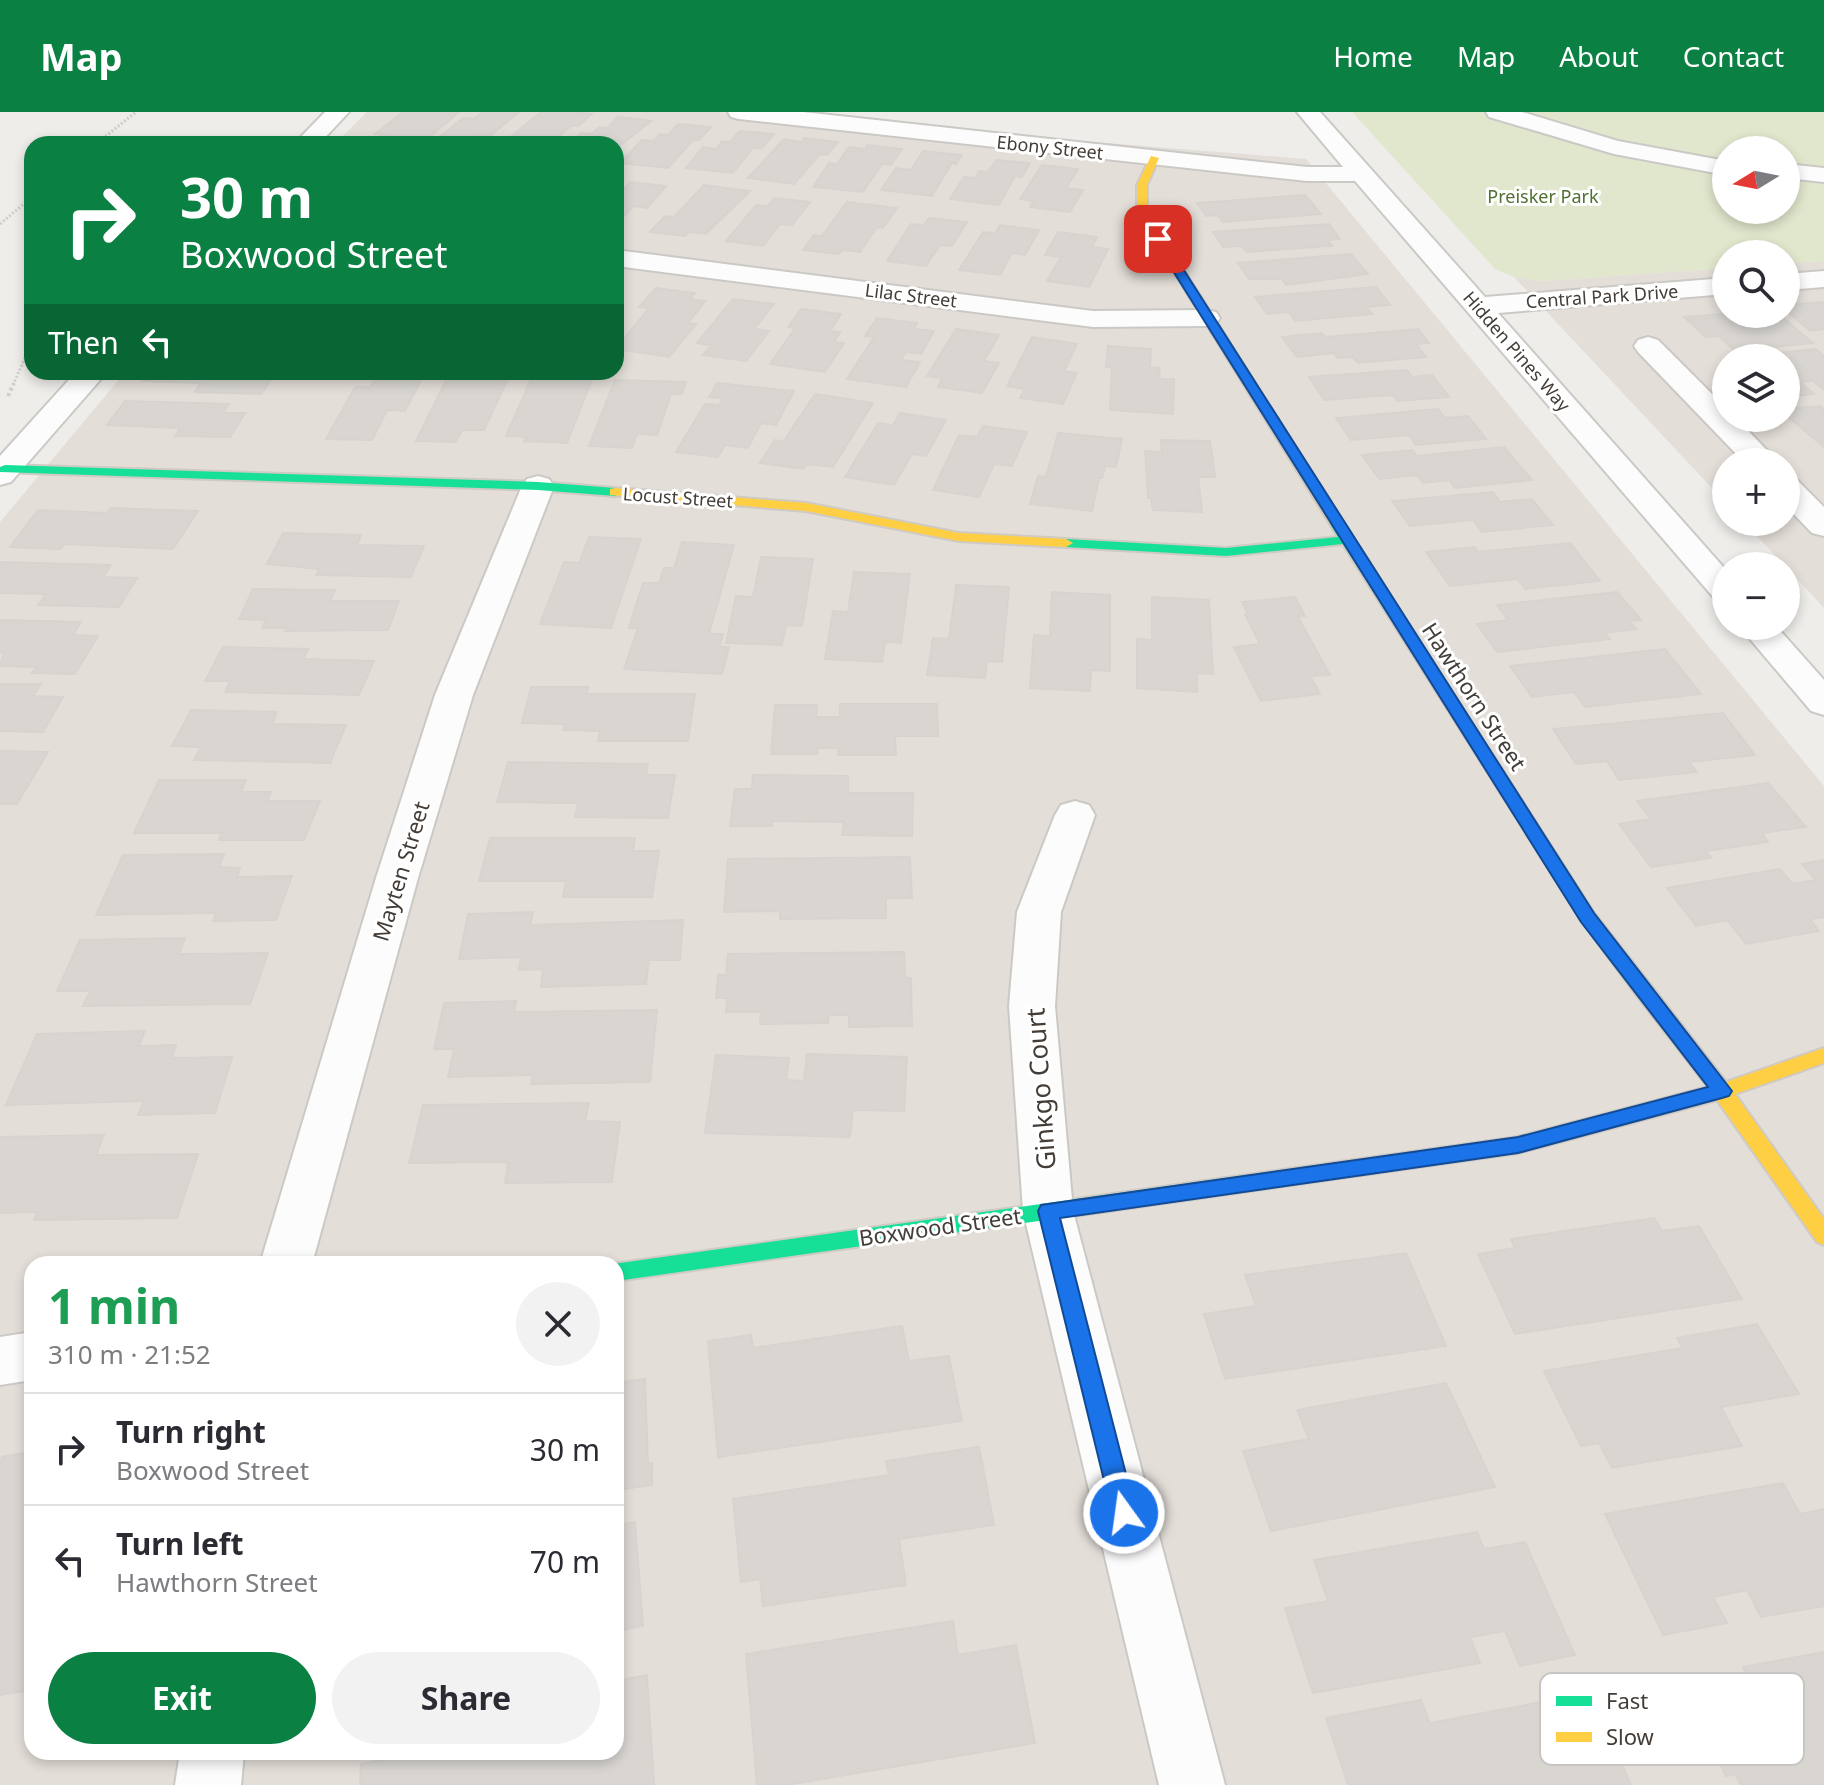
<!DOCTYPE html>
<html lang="en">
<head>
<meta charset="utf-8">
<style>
	body { margin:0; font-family:"Noto Sans",sans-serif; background:#f2f2f3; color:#2b2b33; height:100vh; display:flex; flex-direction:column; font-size:30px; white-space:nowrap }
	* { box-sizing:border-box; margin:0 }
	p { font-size:26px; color:#7c7c81 }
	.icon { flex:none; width:44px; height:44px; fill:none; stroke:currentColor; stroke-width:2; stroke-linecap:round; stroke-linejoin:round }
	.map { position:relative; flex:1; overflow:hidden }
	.details { position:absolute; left:24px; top:1144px; width:600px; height:504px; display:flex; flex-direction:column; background:#fff; border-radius:24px; box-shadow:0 4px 12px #0003 }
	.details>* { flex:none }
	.guide { position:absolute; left:24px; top:24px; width:600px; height:244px; border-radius:24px; box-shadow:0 4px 12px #0003; background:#0b8043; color:#fff; overflow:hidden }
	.needle { width:52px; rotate:260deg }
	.tools { position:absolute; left:1712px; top:24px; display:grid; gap:16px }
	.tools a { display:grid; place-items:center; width:88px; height:88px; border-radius:50%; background:#fff; box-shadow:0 4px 12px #0003; font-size:40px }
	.pin { position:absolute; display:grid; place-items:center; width:68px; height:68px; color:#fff; margin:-34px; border-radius:16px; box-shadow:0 4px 12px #0006 }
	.me { position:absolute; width:88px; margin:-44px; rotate:346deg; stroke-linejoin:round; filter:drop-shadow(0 0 6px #0008) }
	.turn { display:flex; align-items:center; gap:28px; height:168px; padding:0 24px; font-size:36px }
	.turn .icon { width:104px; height:104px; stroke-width:2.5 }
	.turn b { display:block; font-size:56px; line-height:68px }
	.then { display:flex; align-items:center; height:76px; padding:0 24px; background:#0003; gap:16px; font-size:30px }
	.round { display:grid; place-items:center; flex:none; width:84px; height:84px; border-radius:42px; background:#f2f2f3 }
	.overview { display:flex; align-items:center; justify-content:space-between; height:136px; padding:0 24px }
	h1 { font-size:48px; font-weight:700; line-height:60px; color:#1e9e55 }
	.button { display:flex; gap:16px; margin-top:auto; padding:16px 24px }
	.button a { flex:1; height:92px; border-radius:48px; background:#0b8043; color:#fff; font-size:32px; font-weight:700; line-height:92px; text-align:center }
	.button a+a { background:#f2f2f3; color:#2b2b33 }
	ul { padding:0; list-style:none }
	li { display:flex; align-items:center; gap:24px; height:112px; padding:0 24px; border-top:2px solid #e1e1e2 }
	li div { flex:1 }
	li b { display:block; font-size:30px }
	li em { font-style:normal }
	header { display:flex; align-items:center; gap:48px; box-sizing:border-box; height:112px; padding:0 40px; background:#0b8043; color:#fff }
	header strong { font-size:38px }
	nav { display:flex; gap:44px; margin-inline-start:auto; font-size:28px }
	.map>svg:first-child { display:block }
	.residential { fill:#e3ded8; fill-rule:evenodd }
	.green { fill:#e0e7cc; fill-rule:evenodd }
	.building { fill:#d9d6d2; stroke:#d7d4d0; stroke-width:2 }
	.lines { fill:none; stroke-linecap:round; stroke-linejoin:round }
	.street-casing { stroke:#cbc9c6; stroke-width:4 }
	.fast-casing { stroke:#cfcac3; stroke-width:4 }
	.slow-casing { stroke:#cfcac3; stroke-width:4 }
	.path-far1 { stroke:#d0cdcb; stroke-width:3; stroke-dasharray:2 2; stroke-linecap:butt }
	.path { stroke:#d0cdcb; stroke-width:4; stroke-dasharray:3 3; stroke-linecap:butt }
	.street { fill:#fdfcfc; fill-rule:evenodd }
	.fast { fill:#16e098; fill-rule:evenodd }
	.slow { fill:#ffcf43; fill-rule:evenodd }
	.route { fill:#1a73e8; stroke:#114b97; stroke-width:2 }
	.labels { text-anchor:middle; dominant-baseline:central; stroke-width:6; stroke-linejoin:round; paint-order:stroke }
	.far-street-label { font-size:18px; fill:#443d37; stroke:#fff }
	.far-park-label { font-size:18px; fill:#506f30; stroke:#fff }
	.street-label { font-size:22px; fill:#443d37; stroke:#fff }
	.near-street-label { font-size:26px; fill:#443d37; stroke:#fff }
	.key { fill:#fff; stroke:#c7c5c3; stroke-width:2 }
	.key-label { font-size:22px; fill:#443d37 }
</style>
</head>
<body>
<header>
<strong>Map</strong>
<nav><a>Home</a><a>Map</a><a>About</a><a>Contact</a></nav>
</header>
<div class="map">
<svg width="1824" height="1673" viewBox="0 0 1824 1673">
	<rect width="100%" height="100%" fill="#efedea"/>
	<!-- residential -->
	<g class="residential">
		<path d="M367,0H718L1306,47L1824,674V1673H0V410L125,260H616V32H335ZM32,1152H616V1640H32Z"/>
		<path d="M1824,149V496L1744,410H1786V350H1726V391L1514,165L1542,169L1726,156V202H1786V151ZM1726,246H1786V306H1726Z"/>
	</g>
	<!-- green -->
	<path class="green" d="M1352,0H1824V149L1786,151V142H1726V156L1542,169L1514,165L1495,157ZM1726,38H1786V98H1726Z"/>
	<!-- building -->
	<g class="building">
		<path d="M413,0H459L426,28L375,22L402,1Z"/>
		<path d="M483,0H519L490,24L479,23L470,30L438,26L463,6L474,7Z"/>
		<path d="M541,0H576L592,2L578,14H571L550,32H502Z"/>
		<path d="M618,5L651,9L616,37V32H569L581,21L592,22L599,15L607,16Z"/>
		<path d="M678,12L711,15L699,28H693L668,56L620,51L642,28L654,29L660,22L668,23Z"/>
		<path d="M740,19L774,22L762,36H753L733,61L686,56L703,35L716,37L722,29L730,30Z"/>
		<path d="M804,26L838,30L827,43L820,42L794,72L748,66L784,27L801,30Z"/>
		<path d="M867,33L902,37L891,53L882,52L863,80L813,75L829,51L837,52L849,35L865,37Z"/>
		<path d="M923,39L962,43L956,52L952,51L932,84L881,78L896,56L911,58Z"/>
		<path d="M996,48L1030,51L1022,65L1015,64L999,93L950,87L964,65L975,66L979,59L988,60Z"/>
		<path d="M1042,53L1078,57L1066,76L1083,78L1070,100L1030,95L1034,89L1020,87Z"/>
		<path d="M630,70L666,74L647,96L633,94L616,113V76L624,77Z"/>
		<path d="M704,73L750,79L706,122L689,120L685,124L650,120L665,104L674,105Z"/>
		<path d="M1305,83L1321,102L1223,110L1218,103L1206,104L1197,91Z"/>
		<path d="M774,86L810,90L792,113L780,112L763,134L726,129L756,93L768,94Z"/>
		<path d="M847,90L897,96L883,116L877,115L860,140L843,138L839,142L803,138L814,123L822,124Z"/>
		<path d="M929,106L967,110L952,134L940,133L926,154L887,149L911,112L924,113Z"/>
		<path d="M1329,112L1340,127L1327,128L1332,134L1246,140L1242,134L1223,135L1213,120Z"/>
		<path d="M1000,113L1039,118L1025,143L1012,141L1000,163L959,158L983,120L995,121Z"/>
		<path d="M1058,120L1097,125L1092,135L1108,137L1089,175L1047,169L1061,145L1045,143Z"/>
		<path d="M1351,142L1368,162L1286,173L1282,167H1249L1238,151Z"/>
		<path d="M1376,175L1390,193L1366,195L1372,202L1295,209L1289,200L1267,202L1255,185Z"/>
		<path d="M656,176L695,181L690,187L705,189L688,211L696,212L669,245L616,237L649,196L639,195Z"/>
		<path d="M733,187L774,192L754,217L769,219L746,249L703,243L711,233L697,231Z"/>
		<path d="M1824,190V217L1810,219L1786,198V193Z"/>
		<path d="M801,197L841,202L830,219L840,220L834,230L844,231L825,260L770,252L795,216L788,215Z"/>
		<path d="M1722,202L1730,210L1782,205L1813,231L1735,239L1719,224L1706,225L1684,205Z"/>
		<path d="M877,206L917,211L914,217L934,219L921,242L906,240L901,248L920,250L906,275L847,267L874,225L865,224Z"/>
		<path d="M956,217L999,223L984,249L999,251L982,281L938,275L942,266L927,264Z"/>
		<path d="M1418,217L1429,231L1416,232L1426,245L1358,251L1353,245L1338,246L1334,241L1297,245L1282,225L1322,221L1325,225Z"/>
		<path d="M1032,225L1077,232L1064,259L1077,261L1063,292L1020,286L1025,277L1007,274Z"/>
		<path d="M1108,234L1151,237L1150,255L1159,256L1160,267H1174L1173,302L1110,298L1112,255H1106Z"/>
		<path d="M1816,237L1824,244V278L1813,269L1800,270L1814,282L1786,285V246H1726Z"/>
		<path d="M1407,258L1412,265L1432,263L1449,285L1398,289L1393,283L1324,288L1309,265Z"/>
		<path d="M150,260H277L261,282L195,280L201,271L142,269Z"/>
		<path d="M450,260L510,262L484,318H462L456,330L416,329Z"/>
		<path d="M533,263L593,265L567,331L524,329L526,325L506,324Z"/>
		<path d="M376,265L422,266L405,299L387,298L372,328L326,327L355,275H370Z"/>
		<path d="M615,268L686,270L682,282H671L657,323L637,322L632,336L589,334Z"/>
		<path d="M717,271L794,279L776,313L761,311L748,336L725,333L718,345L676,340L705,292L719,293L723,286L709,285Z"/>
		<path d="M815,282L873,291L833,355L807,352L803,357L760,351L775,328L783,330Z"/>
		<path d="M125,289L229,292L223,301H245L230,325L175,324L180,316L107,313Z"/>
		<path d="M1820,294L1824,298V335L1786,303V297Z"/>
		<path d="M1438,297L1445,306L1468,304L1486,327L1416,333L1409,323L1351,328L1336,306Z"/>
		<path d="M900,301L946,308L926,344L912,342L894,373L845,365L878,311L893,313Z"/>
		<path d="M983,314L1027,320L1012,354L994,352L979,385L933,378L959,323L977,325Z"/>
		<path d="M1058,321L1122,327L1116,355L1105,354L1102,366H1099L1092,399L1030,392L1038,364L1046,365Z"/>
		<path d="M1161,328L1210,329L1215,365H1198L1202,400L1153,398L1151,386H1148L1145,339L1162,340Z"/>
		<path d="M1504,335L1532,368L1455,376L1449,368L1423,371L1417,363L1379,367L1362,343L1412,338L1417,344Z"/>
		<path d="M1493,380L1500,390L1532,387L1553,413L1482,420L1473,408L1410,414L1392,389Z"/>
		<path d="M111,396L198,399L173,437L64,432L61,437L10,435L38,398L107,401Z"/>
		<path d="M283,421L361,423L357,433L424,434L411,465L316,463L319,457L267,452Z"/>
		<path d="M589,425L641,427L611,516L540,512L564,450L579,451Z"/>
		<path d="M682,430L734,433L709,522H723L720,535H729L722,562L624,557L638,516H629L643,471H659L664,456H674Z"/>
		<path d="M1570,431L1600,469L1525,477L1518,467L1450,474L1426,440L1475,435L1478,440Z"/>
		<path d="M761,445L813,447L802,514L786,513L782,533L726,531L736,484L753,485Z"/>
		<path d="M0,450L111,453L103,465L137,466L119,495L38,493L46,482L0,481Z"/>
		<path d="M854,460L910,462L901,531L885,530L882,550L825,547L833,499L848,500Z"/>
		<path d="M956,473L1009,475L1002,550L987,549L985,566L927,563L933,526L949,527Z"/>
		<path d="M253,477L335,478L330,489H399L388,518L285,519L287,516H262L266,508L239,507Z"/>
		<path d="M1052,480L1110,483V559L1091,558L1090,579L1030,576L1034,523L1050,524Z"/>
		<path d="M1617,480L1641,508L1629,509L1636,517L1605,521L1610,527L1497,540L1477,512L1508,508L1497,493Z"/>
		<path d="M1152,485L1209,488L1213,562L1197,561V580L1137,576V527L1152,528Z"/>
		<path d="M1295,485L1305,504L1298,505L1330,563L1310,564L1320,582L1261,589L1234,535L1260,532L1245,502H1248L1242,490Z"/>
		<path d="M0,508L81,510L73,523L98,524L75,562L32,561L37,555L0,554L4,541H0Z"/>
		<path d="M223,535L308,537L303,547L374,549L359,583L225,580L230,569H205Z"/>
		<path d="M1665,537L1701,582L1585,595L1574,580L1532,585L1510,554Z"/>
		<path d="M0,572H41L33,584L63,585L43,620L0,619Z"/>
		<path d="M531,575H588L587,582H695L688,629H598L600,619L563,618L565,612L522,611Z"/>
		<path d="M840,592H937L938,624H895L896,643H838V636H818L817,642H771L775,593H817L816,605H840Z"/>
		<path d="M191,598L277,600L272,612L346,613L330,651L194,648L201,635L172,634Z"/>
		<path d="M1723,601L1755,643L1689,650L1697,660L1619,668L1607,649L1576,652L1553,617Z"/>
		<path d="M0,639L48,640L17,692H0Z"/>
		<path d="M508,650L648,652L646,663H675L668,706L575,705L578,691L497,690Z"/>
		<path d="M753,663L848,664V681H913L912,724L842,723L844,710L773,709L772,714H730L735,677H752Z"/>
		<path d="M159,668H246L241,680H271L267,689H320L304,728H219L222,721H134Z"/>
		<path d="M1768,671L1806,715L1762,721L1768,730L1706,739L1711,746L1651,755L1619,712L1651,707L1637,689Z"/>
		<path d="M490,726H635L633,739H659L652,785H563L566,769H479Z"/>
		<path d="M224,742L219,755L240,756L237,765L292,764L276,808L213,809L216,801L96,803L123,743Z"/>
		<path d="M910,745L912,786H886V806L780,807V799L724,800L728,747Z"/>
		<path d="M1824,748V805L1810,807L1819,819L1746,832L1727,808L1696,814L1667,776L1780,757L1793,772L1816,768L1802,752Z"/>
		<path d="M533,800L530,813L683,808L680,848H649L646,872L541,875L543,857L519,858L521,845L459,847L468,802Z"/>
		<path d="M185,826L179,842L268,841L250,892L83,894L90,879H57L80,828Z"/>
		<path d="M904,840L905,865L911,866L912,914L849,915V903H829L828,911L760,912L761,900H726L727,886H716L718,863H726L728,842Z"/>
		<path d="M516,889L514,900L657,898L650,970L531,972L533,963L448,965L454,937H434L444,891Z"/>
		<path d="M145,919L139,934L176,933L172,946L232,945L215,1001L138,1003L144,989L6,993L37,922Z"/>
		<path d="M807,942L907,945L904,999L853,998L850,1025L705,1021L716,943L789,946L786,968L804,969Z"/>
		<path d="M589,991L585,1009L620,1010L612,1070L505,1071L508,1050L409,1051L423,993Z"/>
		<path d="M104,1023L96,1043L198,1042L177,1106L34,1108L37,1100L0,1101V1025Z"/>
		<path d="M1654,1106L1662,1119L1699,1114L1742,1187L1515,1222L1478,1142L1515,1136L1511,1127Z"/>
		<path d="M1406,1141L1446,1234L1225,1267L1204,1202L1256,1194L1245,1163Z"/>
		<path d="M1757,1212L1799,1282L1721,1295L1742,1334L1612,1356L1599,1331L1581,1334L1544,1259L1683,1236L1677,1226Z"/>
		<path d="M902,1214L909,1249L949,1244L962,1309L718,1345L708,1229L751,1223L753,1236Z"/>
		<path d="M645,1267L648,1352L652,1351V1373L616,1378V1271Z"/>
		<path d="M1446,1271L1495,1375L1271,1419L1243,1339L1309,1327L1297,1298Z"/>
		<path d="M979,1335L994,1413L899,1427L906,1473L763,1494L760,1467L741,1470L733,1387L889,1363L886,1349Z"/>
		<path d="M32,1340V1578L0,1583V1354L2,1345Z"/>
		<path d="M1783,1371L1800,1402L1824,1397V1494L1761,1505L1747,1478L1713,1485L1727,1511L1663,1523L1605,1402Z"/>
		<path d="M635,1410L643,1514L616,1519V1414Z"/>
		<path d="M1477,1420L1484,1437L1525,1430L1575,1543L1520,1554L1505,1519L1470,1525L1480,1551L1313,1581L1285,1496L1328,1489L1314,1448Z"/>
		<path d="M953,1509L958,1543L1016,1533L1035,1631L786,1673H757L746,1542Z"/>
		<path d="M1824,1540V1673H1741L1735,1662L1726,1664L1701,1612L1713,1609L1695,1574L1748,1565L1743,1555Z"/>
		<path d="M647,1563L654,1673H360L361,1652L425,1640H616V1569Z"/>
		<path d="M1590,1581L1631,1673H1348L1326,1606L1421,1588L1430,1611Z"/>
	</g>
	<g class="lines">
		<!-- street casing -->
		<g class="street-casing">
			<g id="street">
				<path d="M325,0H349L319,32H294Z"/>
				<path d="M728,0H803L1307,55H1343L1297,0H1320L1485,185L1726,166V182L1498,201L1726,458V490L1714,486L1355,69H1307L739,7L731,5Z"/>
				<path d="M1486,0H1522L1618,29L1726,49V63L1614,42L1489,5Z"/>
				<path d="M1786,52L1824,56V70L1786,66Z"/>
				<path d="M616,138L1093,199L1206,198L1216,200L1220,206L1216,212L1206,214L1093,215L616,154Z"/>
				<path d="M1824,159V175L1786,178V162Z"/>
				<path d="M1648,225L1658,228L1726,296V306H1736L1778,350H1744L1638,240L1634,234L1638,228Z"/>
				<path d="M76,260H107L11,370L0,373V344Z"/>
				<path d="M538,364L549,367L554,374L473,583L418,766L312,1152H260L376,766L435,583L522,374L527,367Z"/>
				<path d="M1786,365L1797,368L1824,395V424L1812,421L1786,394Z"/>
				<path d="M1739,514H1776L1824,568V603L1811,599Z"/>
				<path d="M1075,689L1089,693L1095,703L1061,800L1055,894L1073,1099L1225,1673H1159L1023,1099L1009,894L1017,800L1055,703L1061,693Z"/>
				<path d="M32,1220V1268L0,1273V1225Z"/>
				<path d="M180,1640H244L241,1673H175Z"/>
			</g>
		</g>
		<!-- fast casing -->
		<g class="fast-casing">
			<g id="fast">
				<path d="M5,353L538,370L615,376L622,380L615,384L538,378L0,360V355Z"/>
				<path d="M1336,406L1343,410L1594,801L1649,871L1651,876L1649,881H1635L1582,809L1343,432L1226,444L1066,435L1059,431L1066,427L1226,436L1338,425L1329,410Z"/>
				<path d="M1390,1043L1397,1045L1400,1051L1397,1057L1390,1059L616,1169V1152H613Z"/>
			</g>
		</g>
		<!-- slow casing -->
		<g class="slow-casing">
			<g id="slow">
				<path d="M1151,44L1159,46L1147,73V100L1343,410L1341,413H1331L1329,410L1137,100V73Z"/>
				<path d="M615,376L806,391L959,421L1066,427L1073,431L1066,435L959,429L806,399L610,383V377Z"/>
				<path d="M1642,869L1649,871L1726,970L1824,936V951L1735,982L1824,1107V1133L1817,1130L1717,988L1518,1041L1390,1059L1383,1057L1380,1051L1383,1045L1390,1043L1518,1025L1708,975L1635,881L1633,876L1635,871Z"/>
			</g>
		</g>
		<!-- path-far1 -->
		<g class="path-far1">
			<path d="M96,32L136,0"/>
			<path d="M0,112L32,85"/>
			<path d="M13,273L32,230"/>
		</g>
		<!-- path -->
		<path class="path" d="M8,284L14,271"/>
		<!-- street -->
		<use href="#street" class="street"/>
		<!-- fast -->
		<use href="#fast" class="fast"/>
		<!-- slow -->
		<use href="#slow" class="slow"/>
	</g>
	<!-- route -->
	<path class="route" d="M1158,123L1164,127L1594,801L1732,979L1729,984L1722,986L1518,1041L1060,1106L1136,1401L1133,1409L1124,1412L1115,1409L1112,1401L1038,1099L1041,1093L1518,1025L1708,975L1581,810L1153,127Z"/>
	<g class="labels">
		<!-- far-street labels -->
		<g class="far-street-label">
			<text transform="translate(1050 35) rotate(6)">Ebony Street</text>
			<text transform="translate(911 183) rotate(7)">Lilac Street</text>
			<text transform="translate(1602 184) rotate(-4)">Central Park Drive</text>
			<text transform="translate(1517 239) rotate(49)">Hidden Pines Way</text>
			<text transform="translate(678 385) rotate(4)">Locust Street</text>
		</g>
		<!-- far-park labels -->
		<g class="far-park-label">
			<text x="1543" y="84">Preisker Park</text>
		</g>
		<!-- street labels -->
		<g class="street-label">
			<text transform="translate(1475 584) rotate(57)">Hawthorn Street</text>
			<text transform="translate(400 759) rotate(-73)">Mayten Street</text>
			<text transform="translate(940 1114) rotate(-8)">Boxwood Street</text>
		</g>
		<!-- near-street labels -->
		<g class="near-street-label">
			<text transform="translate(1040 977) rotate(-94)">Ginkgo Court</text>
		</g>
	</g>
	<!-- legend -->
	<rect x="1540" y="1561" width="264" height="92" rx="12" class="key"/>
	<rect x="1556" y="1584" width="36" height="10" fill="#16e098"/>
	<rect x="1556" y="1620" width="36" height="10" fill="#ffcf43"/>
	<g class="key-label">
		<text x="1606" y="1597">Fast</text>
		<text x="1606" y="1633">Slow</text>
	</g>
</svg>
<div class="tools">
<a><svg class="needle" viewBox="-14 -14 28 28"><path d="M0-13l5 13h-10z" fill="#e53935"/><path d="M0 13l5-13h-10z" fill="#7c7c81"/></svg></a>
<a><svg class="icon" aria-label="search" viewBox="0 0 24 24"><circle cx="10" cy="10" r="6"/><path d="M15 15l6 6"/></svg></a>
<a><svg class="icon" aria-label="layers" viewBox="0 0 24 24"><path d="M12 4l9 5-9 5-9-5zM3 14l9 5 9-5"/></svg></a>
<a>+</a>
<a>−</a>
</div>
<div class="pin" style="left:1158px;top:127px;background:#d93025"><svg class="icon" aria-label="arrive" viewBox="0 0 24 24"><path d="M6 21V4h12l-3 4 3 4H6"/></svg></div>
<svg class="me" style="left:1124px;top:1401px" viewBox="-20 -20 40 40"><circle r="17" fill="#1a73e8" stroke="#fff" stroke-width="3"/><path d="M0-11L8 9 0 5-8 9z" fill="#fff"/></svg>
<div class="guide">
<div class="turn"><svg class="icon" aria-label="right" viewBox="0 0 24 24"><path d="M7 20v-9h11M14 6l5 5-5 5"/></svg><div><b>30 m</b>Boxwood Street</div></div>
<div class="then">Then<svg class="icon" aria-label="left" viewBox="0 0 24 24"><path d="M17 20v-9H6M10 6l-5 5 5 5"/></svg></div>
</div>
<section class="details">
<div class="overview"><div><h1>1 min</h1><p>310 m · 21:52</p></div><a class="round"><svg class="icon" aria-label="close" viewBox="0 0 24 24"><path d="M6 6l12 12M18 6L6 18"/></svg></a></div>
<ul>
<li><svg class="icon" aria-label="right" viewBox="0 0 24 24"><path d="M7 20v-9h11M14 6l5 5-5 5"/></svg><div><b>Turn right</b><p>Boxwood Street</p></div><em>30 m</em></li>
<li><svg class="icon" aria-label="left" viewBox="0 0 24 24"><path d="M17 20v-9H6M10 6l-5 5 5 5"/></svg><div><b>Turn left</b><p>Hawthorn Street</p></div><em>70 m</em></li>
</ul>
<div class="button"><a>Exit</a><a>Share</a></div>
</section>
</div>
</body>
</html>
